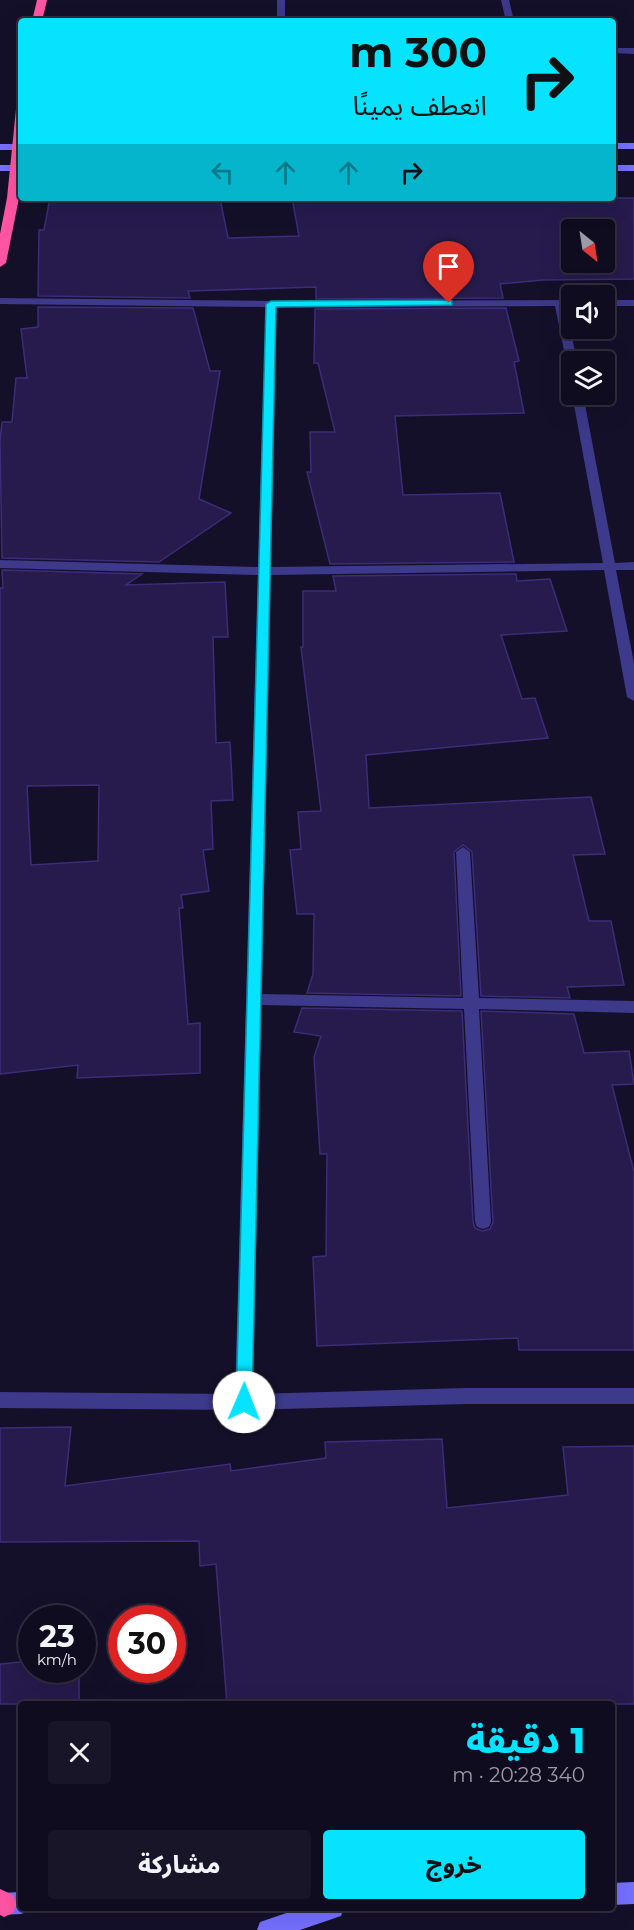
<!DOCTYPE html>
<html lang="ar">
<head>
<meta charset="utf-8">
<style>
	body { margin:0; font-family:Montserrat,"Noto Sans Arabic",sans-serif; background:#191529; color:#f1f3f6; direction:rtl; height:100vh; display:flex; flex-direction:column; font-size:22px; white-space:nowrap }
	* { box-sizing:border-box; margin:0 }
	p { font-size:20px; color:#9c9ba5 }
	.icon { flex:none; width:33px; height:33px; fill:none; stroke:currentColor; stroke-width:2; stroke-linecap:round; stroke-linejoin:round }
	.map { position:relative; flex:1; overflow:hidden; direction:ltr }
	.side { position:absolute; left:18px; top:1701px; width:597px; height:210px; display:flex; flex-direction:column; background:#100c20; border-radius:6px; box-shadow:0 6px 24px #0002,0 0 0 2px #302c3e; direction:rtl }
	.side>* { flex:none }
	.top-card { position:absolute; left:18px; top:18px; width:598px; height:183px; border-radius:6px; box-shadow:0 6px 24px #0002,0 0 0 2px #302c3e; direction:rtl; background:#05e3ff; color:#111; overflow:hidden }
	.needle { width:39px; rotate:150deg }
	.tools { position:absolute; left:561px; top:219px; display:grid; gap:12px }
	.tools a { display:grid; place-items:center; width:54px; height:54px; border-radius:6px; background:#100c20; box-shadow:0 6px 24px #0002,0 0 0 2px #302c3e; font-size:30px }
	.speed { position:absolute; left:18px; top:1605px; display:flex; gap:12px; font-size:30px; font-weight:700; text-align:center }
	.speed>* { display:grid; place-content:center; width:78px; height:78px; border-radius:50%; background:#100c20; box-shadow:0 6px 24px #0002,0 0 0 2px #302c3e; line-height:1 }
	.speed small { font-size:15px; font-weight:400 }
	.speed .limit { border:9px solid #d22; background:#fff; color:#111 }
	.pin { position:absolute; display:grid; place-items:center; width:51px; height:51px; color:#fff; margin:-62px -26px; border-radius:50% 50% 50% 0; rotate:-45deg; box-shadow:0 0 6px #0007 }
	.pin .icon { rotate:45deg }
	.me { position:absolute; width:66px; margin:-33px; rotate:1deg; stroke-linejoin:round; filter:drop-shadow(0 0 4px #0008) }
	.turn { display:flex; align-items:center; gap:21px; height:126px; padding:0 30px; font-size:27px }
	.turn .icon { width:78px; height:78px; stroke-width:2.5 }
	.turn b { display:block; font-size:42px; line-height:51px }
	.lanes { display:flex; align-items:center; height:57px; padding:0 30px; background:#0003; justify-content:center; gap:30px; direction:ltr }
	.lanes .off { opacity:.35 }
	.round { display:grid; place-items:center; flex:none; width:63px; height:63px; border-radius:6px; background:#191529 }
	.head { display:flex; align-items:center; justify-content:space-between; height:102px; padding:0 30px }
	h1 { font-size:36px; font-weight:800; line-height:45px; color:#05e3ff }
	.action { display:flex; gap:12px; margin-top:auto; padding:12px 30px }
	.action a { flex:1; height:69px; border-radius:6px; background:#05e3ff; color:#111; font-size:24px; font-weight:800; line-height:69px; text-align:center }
	.action a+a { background:#191529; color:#f1f3f6 }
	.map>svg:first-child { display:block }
	.building { fill:#261b4c; stroke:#3c2c79; stroke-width:1.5; fill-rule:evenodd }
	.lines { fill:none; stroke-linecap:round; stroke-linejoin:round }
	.street { fill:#3d398b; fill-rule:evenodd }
	.secondary { fill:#7570ff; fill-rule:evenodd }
	.highway { fill:#ff54a4; fill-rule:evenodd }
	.route { fill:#05e3ff; stroke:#0394a6; stroke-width:1.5 }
</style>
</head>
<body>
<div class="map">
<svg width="634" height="1930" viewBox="0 0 634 1930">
	<rect width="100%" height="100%" fill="#15102a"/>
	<!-- building -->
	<g class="building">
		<path d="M50,198H220L228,238L299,236L292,198H634V279L543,280L500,284L503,298L316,299V287L188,291L190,298L38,296L39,230H44ZM572,230H604V262H572Z"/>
		<path d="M38,307L193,308L210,371H220L199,499L231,513L159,562L2,558L0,441L2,422H12L16,378H27L21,329L38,327Z"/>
		<path d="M506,308L519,361L514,362L524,413L395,416L403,495L500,493L514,562L330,564L307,472H311L310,432H335L318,363H314L315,309Z"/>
		<path d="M2,570L142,574L126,585L225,582L228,637H213L216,743L230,742L233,800L211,801L213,849L203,850L209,891L181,895L183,908H179L188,1024L200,1023V1073L77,1078L78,1065L0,1074V588H3ZM99,785L98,861L31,865L27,786Z"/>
		<path d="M516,574L517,581L550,579L567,631L501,635L522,699L535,698L548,738L366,755L369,808L591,797L605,854L573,855L589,921H611L624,985L567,987L570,998L481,996L472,852L463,845L454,852L461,996L307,993L313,974L314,914H297L290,850L301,849L298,812L321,811L301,647H303V591H336L333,576Z"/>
		<path d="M302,1008L462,1011L473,1222L475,1228L482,1231L490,1229L493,1222L481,1011L574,1014L584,1053L629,1051L634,1084L612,1085L634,1172V1350H519L518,1338L317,1346L313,1257L326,1256L327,1154H320L314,1057L321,1036L294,1032Z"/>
		<path d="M71,1427L65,1486L230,1464L231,1471L326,1458L325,1442L442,1439L447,1508L568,1495L563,1447L634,1446V1704H227L216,1564L200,1566L199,1541L0,1542V1428Z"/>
		<path d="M32,1661V1670H79V1704H0V1664Z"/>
	</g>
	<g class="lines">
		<!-- street -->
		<g class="street">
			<rect x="277" y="0" width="8" height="21"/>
			<path d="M501,0H509L514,21H506Z"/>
			<path d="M634,48V54L614,53V48Z"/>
			<path d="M0,298L271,301L572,300V306H566L577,362H572V368L567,365L555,306L276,307L271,567L603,563L572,394H583L615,563L634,562V570H616L634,663V701L627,697L604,570L270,575L262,994L463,998L456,852L463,847L470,852L479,998L634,1001V1013L479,1009L491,1222L489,1227L483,1229L477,1227L475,1222L464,1009L261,1005L253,1394L466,1388H634V1404H466L244,1410L0,1408V1392L235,1394L258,575L0,568V560L258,567L266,307L0,304Z"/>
			<rect x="604" y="300" width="30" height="6"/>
		</g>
		<!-- secondary -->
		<g class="secondary">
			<rect x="614" y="143" width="20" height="6"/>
			<rect x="0" y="144" width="21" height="6"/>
			<rect x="0" y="165" width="21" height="6"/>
			<rect x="614" y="165" width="20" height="6"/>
			<path d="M634,1882V1904L612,1905V1883Z"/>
			<path d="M21,1892V1908H30L29,1911L21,1914L0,1915V1893Z"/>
			<path d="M301,1908H344L341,1916L300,1930H257L260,1922Z"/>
		</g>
		<!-- highway -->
		<g class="highway">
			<path d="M37,0H47L42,21H32Z"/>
			<path d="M21,106L19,198L6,263L0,267V234L7,198L16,109Z"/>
			<path d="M0,1889L13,1895L17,1904L13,1913L4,1917L0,1915Z"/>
		</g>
	</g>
	<!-- route -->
	<path class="route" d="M449,300L452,301V305L276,307L252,1402L250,1407L244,1409L238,1407L236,1402L266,304L271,301Z"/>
</svg>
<div class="tools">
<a><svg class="needle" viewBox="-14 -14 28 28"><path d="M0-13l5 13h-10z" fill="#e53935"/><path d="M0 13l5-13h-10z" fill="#9c9ba5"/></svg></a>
<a><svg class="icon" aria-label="sound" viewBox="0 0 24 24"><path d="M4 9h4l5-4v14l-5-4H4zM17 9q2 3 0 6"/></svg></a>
<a><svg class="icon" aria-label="layers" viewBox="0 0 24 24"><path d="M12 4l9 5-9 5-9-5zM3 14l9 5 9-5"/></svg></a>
</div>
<div class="speed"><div>23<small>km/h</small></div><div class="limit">30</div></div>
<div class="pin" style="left:449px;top:303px;background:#d93025"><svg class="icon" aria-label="arrive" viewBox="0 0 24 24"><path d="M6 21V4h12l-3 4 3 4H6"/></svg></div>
<svg class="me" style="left:244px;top:1402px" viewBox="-20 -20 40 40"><circle r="19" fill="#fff"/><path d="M0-13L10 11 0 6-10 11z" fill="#05e3ff"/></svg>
<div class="top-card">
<div class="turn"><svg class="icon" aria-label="right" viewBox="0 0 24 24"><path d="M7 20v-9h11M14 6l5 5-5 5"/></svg><div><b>300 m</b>انعطف يمينًا</div></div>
<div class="lanes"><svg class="icon off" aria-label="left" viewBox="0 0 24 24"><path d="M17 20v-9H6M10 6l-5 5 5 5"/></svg><svg class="icon off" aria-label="ahead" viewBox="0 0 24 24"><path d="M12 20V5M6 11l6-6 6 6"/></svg><svg class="icon off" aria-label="ahead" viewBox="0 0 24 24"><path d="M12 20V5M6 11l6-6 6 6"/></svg><svg class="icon" aria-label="right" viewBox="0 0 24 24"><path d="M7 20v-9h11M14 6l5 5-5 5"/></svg></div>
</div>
<section class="side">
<div class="head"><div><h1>1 دقيقة</h1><p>340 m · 20:28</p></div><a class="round"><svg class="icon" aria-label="close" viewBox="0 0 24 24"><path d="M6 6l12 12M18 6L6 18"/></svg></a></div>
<div class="action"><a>خروج</a><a>مشاركة</a></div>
</section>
</div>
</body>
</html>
